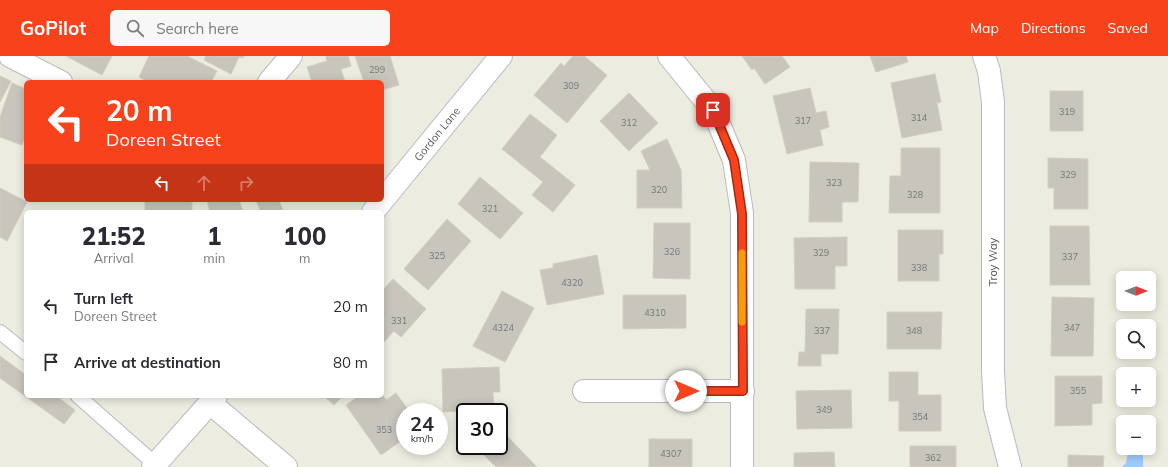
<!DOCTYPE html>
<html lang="en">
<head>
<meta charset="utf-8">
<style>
	body { margin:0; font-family:Mulish,sans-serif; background:#f7f7f7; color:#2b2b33; height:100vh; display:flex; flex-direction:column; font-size:15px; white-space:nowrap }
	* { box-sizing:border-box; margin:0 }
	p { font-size:13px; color:#7c7c81 }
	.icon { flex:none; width:22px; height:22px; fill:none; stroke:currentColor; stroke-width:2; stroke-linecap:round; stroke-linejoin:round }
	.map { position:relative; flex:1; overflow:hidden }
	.side { position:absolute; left:24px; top:154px; width:360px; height:188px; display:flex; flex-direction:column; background:#fff; border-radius:6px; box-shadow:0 2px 10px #0003 }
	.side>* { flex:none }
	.guide { position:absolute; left:24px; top:24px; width:360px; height:122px; border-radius:6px; box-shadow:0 2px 10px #0003; background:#f7421c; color:#fff; overflow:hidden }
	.needle { width:26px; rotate:90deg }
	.controls { position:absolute; left:1116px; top:215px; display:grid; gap:8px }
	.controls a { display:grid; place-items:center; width:40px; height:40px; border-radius:6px; background:#fff; box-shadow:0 2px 10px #0003; font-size:20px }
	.speed { position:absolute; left:396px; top:347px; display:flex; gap:8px; font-size:20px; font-weight:700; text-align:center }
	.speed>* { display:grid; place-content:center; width:52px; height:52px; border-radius:50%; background:#fff; box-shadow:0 2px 10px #0003; line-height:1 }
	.speed small { font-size:10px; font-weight:400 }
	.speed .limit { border:2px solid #111; border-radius:6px; background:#fff; color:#111 }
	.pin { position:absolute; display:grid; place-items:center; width:34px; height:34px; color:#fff; margin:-17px; border-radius:8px; box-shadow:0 2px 6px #0006 }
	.me { position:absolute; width:44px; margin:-22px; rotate:90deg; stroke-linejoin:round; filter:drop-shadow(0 0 3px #0008) }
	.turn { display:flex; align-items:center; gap:14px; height:84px; padding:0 16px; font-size:18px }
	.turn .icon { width:52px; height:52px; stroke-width:2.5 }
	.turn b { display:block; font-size:28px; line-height:34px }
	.lanes { display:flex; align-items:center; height:38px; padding:0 16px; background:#0003; justify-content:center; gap:20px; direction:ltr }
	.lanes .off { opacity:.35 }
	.eta { display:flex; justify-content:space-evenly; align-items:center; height:68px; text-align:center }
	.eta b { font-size:24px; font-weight:800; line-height:28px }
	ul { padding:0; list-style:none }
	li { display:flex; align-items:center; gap:12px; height:56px; padding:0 16px }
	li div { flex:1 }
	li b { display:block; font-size:15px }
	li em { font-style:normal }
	header { display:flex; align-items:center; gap:24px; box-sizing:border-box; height:56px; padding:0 20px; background:#f7421c; color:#fff }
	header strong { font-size:19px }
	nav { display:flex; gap:22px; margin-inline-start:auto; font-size:14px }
	.search { width:280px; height:36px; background:#f7f7f7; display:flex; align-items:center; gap:10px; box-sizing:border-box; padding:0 14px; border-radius:6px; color:#7c7c81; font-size:15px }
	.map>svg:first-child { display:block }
	.water { fill:#9eccff }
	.building { fill:#c8c5bd; stroke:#d2cebe }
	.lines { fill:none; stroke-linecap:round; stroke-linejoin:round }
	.lane-casing { stroke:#b8bac0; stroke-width:16 }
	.street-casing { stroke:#b8bac0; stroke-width:24 }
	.secondary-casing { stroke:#b9bcc3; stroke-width:24 }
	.lane { stroke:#fff; stroke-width:14 }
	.street { stroke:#fff; stroke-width:22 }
	.secondary { stroke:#fff; stroke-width:22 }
	.route-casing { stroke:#a12b12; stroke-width:10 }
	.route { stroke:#f7421c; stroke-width:7 }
	.slow { stroke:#f59e0b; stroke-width:7 }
	.labels { text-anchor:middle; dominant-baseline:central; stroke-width:3.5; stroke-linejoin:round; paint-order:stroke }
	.number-label { font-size:9px; fill:#757679 }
	.street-label { font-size:11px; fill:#595c62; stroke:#fff }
</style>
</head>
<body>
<header>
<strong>GoPilot</strong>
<div class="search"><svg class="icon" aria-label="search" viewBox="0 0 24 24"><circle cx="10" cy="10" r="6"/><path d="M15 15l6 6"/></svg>Search here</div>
<nav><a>Map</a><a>Directions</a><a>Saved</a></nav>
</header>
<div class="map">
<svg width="1168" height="411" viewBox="0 0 1168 411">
	<rect width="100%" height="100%" fill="#edece0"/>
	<!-- water -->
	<path class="water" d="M1129,392H1143V411H1122L1126,407Z"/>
	<!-- building -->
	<g class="building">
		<path d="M66,0H112L102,19Z"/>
		<path d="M149,0H187L217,15L211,26H148L139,21Z"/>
		<path d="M206,0H244L243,2L239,1L231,18L204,4Z"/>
		<path d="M326,0H348L351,10L341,13L345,26H312L307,11L327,5Z"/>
		<path d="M355,0H390L399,29L382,34V26H364Z"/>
		<path d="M573,0H584L607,19L567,67L534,39L561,7L564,10Z"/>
		<path d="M742,0H782L790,11L765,28L754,12L752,14Z"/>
		<path d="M870,0H906L908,6L876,16Z"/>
		<path d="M935,18L941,46L937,47L942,74L902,82L891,27Z"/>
		<path d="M0,20L11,25L0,46Z"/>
		<path d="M12,27L26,33V77L22,89L0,81V61Z"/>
		<path d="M810,32L816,57L826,55L829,71L820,74L823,89L787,98L773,40Z"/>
		<rect x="1050" y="35" width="33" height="40"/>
		<path d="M629,37L658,67L629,95L600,65Z"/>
		<path d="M530,58L557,79L540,101L575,129L553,156L532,139L543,126L502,93Z"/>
		<path d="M667,83L681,114L682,152H637V114H650L641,95Z"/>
		<path d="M901,92H940V157H889L890,120H901Z"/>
		<path d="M1048,102L1088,103V153H1054V132H1048Z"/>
		<path d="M810,106L859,107L858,146H842V166H809Z"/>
		<path d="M480,121L523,157L500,183L458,148Z"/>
		<path d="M0,132L27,146L7,185L0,181Z"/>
		<rect x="145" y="144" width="47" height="12"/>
		<path d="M207,144H239L243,156H210Z"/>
		<path d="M256,144H282L279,145L284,156H261Z"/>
		<path d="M447,163L471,185L428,234L404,213Z"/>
		<path d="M654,167H690V223L653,222Z"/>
		<path d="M1050,170H1089L1090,229H1050Z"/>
		<path d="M898,174H943V198H939V225H898Z"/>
		<path d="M847,181V210H835V233H795L794,182Z"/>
		<path d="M597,199L604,238L547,249L540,214L553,212V208Z"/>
		<path d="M393,223L426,253L401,281L394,275L382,288V235Z"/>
		<path d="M502,235L534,252L505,306L473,290Z"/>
		<path d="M623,239H686V272L623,273Z"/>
		<path d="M1052,241L1094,242L1093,300H1051Z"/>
		<path d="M806,253H839L838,298H821V310H798L799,296H805Z"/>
		<path d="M887,256H942L941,293H887Z"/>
		<path d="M0,300L26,319V340H56L75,354L64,368L0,322Z"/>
		<path d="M499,311L500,336H493L494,356H465V374H462L461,355L443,356L442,313Z"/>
		<path d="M889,316H918V339H941V375H899V345H889Z"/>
		<path d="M1055,320H1102V347L1092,348V369L1055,370Z"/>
		<path d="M851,334L852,372L797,373L796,335Z"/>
		<path d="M396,337L409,355L405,356L402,360L405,364V382L381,399L346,349L359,340H382V338L386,344Z"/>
		<path d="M324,340H343L334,349Z"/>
		<path d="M505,378L537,411H496L484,399L493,390H499V384Z"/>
		<rect x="649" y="383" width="43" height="28"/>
		<rect x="910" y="390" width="46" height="21"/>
		<path d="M834,396L835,411H794V397Z"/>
		<path d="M1068,399L1104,400L1103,411H1068Z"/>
	</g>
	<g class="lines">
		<!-- lane casing -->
		<g class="lane-casing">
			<g id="lane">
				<path d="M0,276L26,297"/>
				<path d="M78,340L155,408"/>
			</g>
		</g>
		<!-- street casing -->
		<g class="street-casing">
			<g id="street">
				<path d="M10,0L61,26"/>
				<path d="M669,0L713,54L734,104L742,157V411"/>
				<path d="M984,0L989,15L993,46V315L995,352L1010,411"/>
				<path d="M269,26L291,0"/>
				<path d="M584,335H743"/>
				<path d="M210,347L286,411"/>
			</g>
		</g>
		<!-- secondary casing -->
		<g class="secondary-casing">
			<g id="secondary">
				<path d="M373,156L501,0"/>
				<path d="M153,411L216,340"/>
			</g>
		</g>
		<!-- lane -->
		<use href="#lane" class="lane"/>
		<!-- street -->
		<use href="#street" class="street"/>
		<!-- secondary -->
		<use href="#secondary" class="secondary"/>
	</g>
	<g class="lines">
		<!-- route casing -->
		<g class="route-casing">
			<path id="route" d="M686,335H743L742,158L734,104L713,54"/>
		</g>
		<!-- route -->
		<use href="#route" class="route"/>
		<!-- slow -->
		<path class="slow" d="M742,197V266"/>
	</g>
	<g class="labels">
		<!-- number labels -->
		<g class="number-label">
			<text x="377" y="13">299</text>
			<text x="571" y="29">309</text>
			<text x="1067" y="55">319</text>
			<text x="919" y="61">314</text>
			<text x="803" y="64">317</text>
			<text x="629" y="66">312</text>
			<text x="1068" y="118">329</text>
			<text x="834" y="126">323</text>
			<text x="659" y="133">320</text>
			<text x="915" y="138">328</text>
			<text x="490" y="152">321</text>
			<text x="672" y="195">326</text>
			<text x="821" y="196">329</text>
			<text x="437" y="199">325</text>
			<text x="1070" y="200">337</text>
			<text x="919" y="211">338</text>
			<text x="572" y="226">4320</text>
			<text x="655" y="256">4310</text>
			<text x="399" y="264">331</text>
			<text x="503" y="271">4324</text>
			<text x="1072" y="271">347</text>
			<text x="822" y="274">337</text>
			<text x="914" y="274">348</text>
			<text x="1078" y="334">355</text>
			<text x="824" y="353">349</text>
			<text x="920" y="360">354</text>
			<text x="384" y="373">353</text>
			<text x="671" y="397">4307</text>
			<text x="933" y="401">362</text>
		</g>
		<!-- street labels -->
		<g class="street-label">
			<text transform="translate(437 78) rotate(-51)">Gordon Lane</text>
			<text transform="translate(993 206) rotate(-90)">Troy Way</text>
		</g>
	</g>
</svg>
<div class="controls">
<a><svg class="needle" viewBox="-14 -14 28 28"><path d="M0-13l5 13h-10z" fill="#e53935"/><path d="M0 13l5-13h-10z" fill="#7c7c81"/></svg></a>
<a><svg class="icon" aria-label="search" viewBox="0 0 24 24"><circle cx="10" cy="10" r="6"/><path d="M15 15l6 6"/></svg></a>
<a>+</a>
<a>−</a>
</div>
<div class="speed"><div>24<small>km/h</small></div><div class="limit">30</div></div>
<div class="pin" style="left:713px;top:54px;background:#d93025"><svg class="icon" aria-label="arrive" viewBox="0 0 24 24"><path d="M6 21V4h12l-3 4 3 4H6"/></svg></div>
<svg class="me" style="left:686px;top:335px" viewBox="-20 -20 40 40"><circle r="19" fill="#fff"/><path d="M0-13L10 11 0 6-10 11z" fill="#f7421c"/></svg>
<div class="guide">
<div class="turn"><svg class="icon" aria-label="left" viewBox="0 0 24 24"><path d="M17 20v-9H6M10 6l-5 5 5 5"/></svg><div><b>20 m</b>Doreen Street</div></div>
<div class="lanes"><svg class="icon" aria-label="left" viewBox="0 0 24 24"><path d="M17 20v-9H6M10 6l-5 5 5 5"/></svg><svg class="icon off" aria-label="ahead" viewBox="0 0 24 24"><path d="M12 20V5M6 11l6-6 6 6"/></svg><svg class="icon off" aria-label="right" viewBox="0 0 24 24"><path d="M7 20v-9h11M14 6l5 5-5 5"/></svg></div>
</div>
<section class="side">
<div class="eta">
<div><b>21:52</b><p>Arrival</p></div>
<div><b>1</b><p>min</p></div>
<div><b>100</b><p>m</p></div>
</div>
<ul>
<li><svg class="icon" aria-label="left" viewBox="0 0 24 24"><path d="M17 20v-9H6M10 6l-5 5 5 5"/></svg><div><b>Turn left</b><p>Doreen Street</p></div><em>20 m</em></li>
<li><svg class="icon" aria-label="arrive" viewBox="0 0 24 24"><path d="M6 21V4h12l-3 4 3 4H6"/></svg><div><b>Arrive at destination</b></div><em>80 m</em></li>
</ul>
</section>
</div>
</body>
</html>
